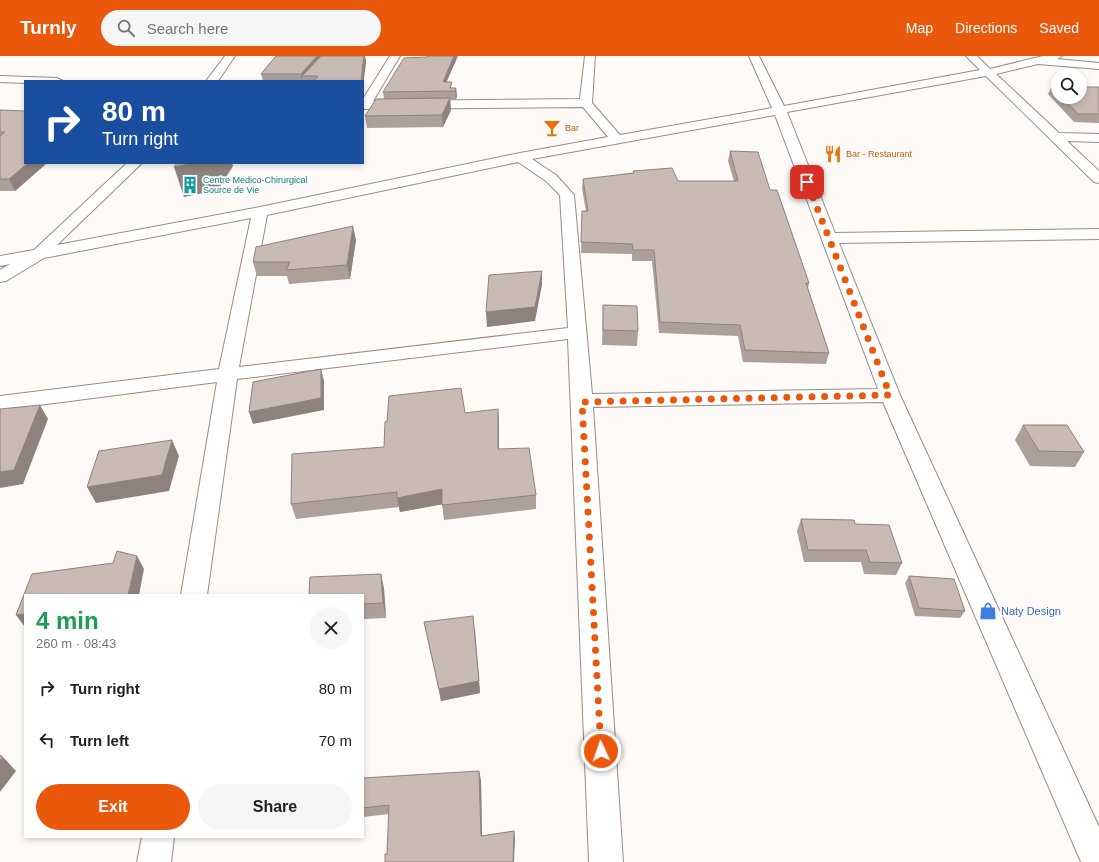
<!DOCTYPE html>
<html lang="en">
<head>
<meta charset="utf-8">
<style>
	body { margin:0; font-family:Helvetica,sans-serif; background:#f6f6f6; color:#202124; height:100vh; display:flex; flex-direction:column; font-size:15px; white-space:nowrap }
	* { box-sizing:border-box; margin:0 }
	p { font-size:13px; color:#757577 }
	.icon { flex:none; width:22px; height:22px; fill:none; stroke:currentColor; stroke-width:2; stroke-linecap:round; stroke-linejoin:round }
	.map { position:relative; flex:1; overflow:hidden }
	.sheet { position:absolute; left:24px; top:538px; width:340px; height:244px; display:flex; flex-direction:column; background:#fff; border-radius:0px; box-shadow:0 2px 6px #0003 }
	.sheet>* { flex:none }
	.top-card { position:absolute; left:24px; top:24px; width:340px; height:84px; border-radius:0px; box-shadow:0 2px 6px #0003; background:#1a4fa0; color:#fff; overflow:hidden }
	.fabs { position:absolute; left:1051px; top:12px; display:grid; gap:8px }
	.fabs a { display:grid; place-items:center; width:36px; height:36px; border-radius:50%; background:#fff; box-shadow:0 2px 6px #0003; font-size:20px }
	.pin { position:absolute; display:grid; place-items:center; width:34px; height:34px; color:#fff; margin:-17px; border-radius:8px; box-shadow:0 2px 6px #0006 }
	.me { position:absolute; width:44px; margin:-22px; rotate:357deg; stroke-linejoin:round; filter:drop-shadow(0 0 3px #0008) }
	.turn { display:flex; align-items:center; gap:14px; height:84px; padding:0 12px; font-size:18px }
	.turn .icon { width:52px; height:52px; stroke-width:2.5 }
	.turn b { display:block; font-size:28px; line-height:34px }
	.round { display:grid; place-items:center; flex:none; width:42px; height:42px; border-radius:21px; background:#f6f6f6 }
	.headline { display:flex; align-items:center; justify-content:space-between; height:68px; padding:0 12px }
	h1 { font-size:24px; font-weight:700; line-height:30px; color:#1e9e55 }
	.action { display:flex; gap:8px; margin-top:auto; padding:8px 12px }
	.action a { flex:1; height:46px; border-radius:24px; background:#ea580c; color:#fff; font-size:16px; font-weight:700; line-height:46px; text-align:center }
	.action a+a { background:#f6f6f6; color:#202124 }
	ul { padding:0; list-style:none }
	li { display:flex; align-items:center; gap:12px; height:52px; padding:0 12px }
	li div { flex:1 }
	li b { display:block; font-size:15px }
	li em { font-style:normal }
	header { display:flex; align-items:center; gap:24px; box-sizing:border-box; height:56px; padding:0 20px; background:#ea580c; color:#fff }
	header strong { font-size:19px }
	nav { display:flex; gap:22px; margin-inline-start:auto; font-size:14px }
	.search { width:280px; height:36px; background:#f6f6f6; display:flex; align-items:center; gap:10px; box-sizing:border-box; padding:0 14px; border-radius:22px; color:#757577; font-size:15px }
	.map>svg:first-child { display:block }
	.lines { fill:none; stroke-linecap:round; stroke-linejoin:round }
	.minor-casing { stroke:#998b84; stroke-width:2 }
	.minor { fill:#fff; fill-rule:evenodd }
	.wall { fill:#ada09a }
	.shaded-wall { fill:#8d827d }
	.building { fill:#c9bab3; stroke:#8d827d }
	.route { stroke:#ea580c; stroke-width:7; stroke-dasharray:0 12.6 }
	.labels { text-anchor:middle; dominant-baseline:central; stroke-width:3.5; stroke-linejoin:round; paint-order:stroke }
	.far-food-label { font-size:9px; fill:#c56008; stroke:#fdfaf8; text-anchor:start }
	.far-culture-label { font-size:9px; fill:#0d838f; stroke:#fdfaf8; text-anchor:start }
	.shop-label { font-size:11px; fill:#366cbe; stroke:#fdfaf8; text-anchor:start }
</style>
</head>
<body>
<header>
<strong>Turnly</strong>
<div class="search"><svg class="icon" aria-label="search" viewBox="0 0 24 24"><circle cx="10" cy="10" r="6"/><path d="M15 15l6 6"/></svg>Search here</div>
<nav><a>Map</a><a>Directions</a><a>Saved</a></nav>
</header>
<div class="map">
<svg width="1099" height="806" viewBox="0 0 1099 806">
	<rect width="100%" height="100%" fill="#fdfaf8"/>
	<g class="lines">
		<!-- minor casing -->
		<g class="minor-casing">
			<g id="minor">
				<path d="M225,0H235L218,25H206Z"/>
				<path d="M390,0H400L373,45L580,43L585,0H595L592,47L620,79L772,52L749,0H759L784,50L980,14L966,0H977L990,13L1043,0H1062L1057,3L1099,7V13L1038,8L996,18L1059,77L1099,78V86L1067,85L1099,115V127L1094,126L986,20L787,56L835,177L1099,173V183L839,187L900,339L1099,771V806H1081L883,346L593,351L623,806H589L568,283L237,323L207,539H181L217,326L0,354V340L219,313L251,162L44,202L6,225L0,226V214L10,208L0,210V200L34,194L127,107H142L57,189L260,151L520,97L608,81L583,51L363,53V43ZM775,59L878,333L592,338L574,139L556,119L532,103ZM518,106L546,125L560,139L568,272L239,311L267,159Z"/>
				<path d="M0,20L57,22L63,25H25V27L0,26Z"/>
				<path d="M142,781H174L171,806H137Z"/>
			</g>
		</g>
		<!-- minor -->
		<use href="#minor" class="minor"/>
	</g>
	<!-- wall -->
	<g class="wall">
		<path d="M276,0H365L366,6L363,25H263L261,18Z"/>
		<path d="M447,26L452,32H456L457,40L456,43H450L451,54L443,71L367,72L365,60L384,42L383,36Z"/>
		<path d="M1052,30H1058V41H1080L1099,31V67L1074,66L1048,38Z"/>
		<path d="M0,54L25,107H47L15,135H0Z"/>
		<path d="M730,95L770,134L809,227L808,232L829,297L826,308L743,306L738,280L659,277L652,205H632V198L581,197L582,155H586L582,133L583,123L633,117V115L678,125H734L728,105Z"/>
		<path d="M356,184L350,223L289,228L287,220H257L253,206Z"/>
		<path d="M603,249L638,275L637,290L602,289Z"/>
		<path d="M498,353L499,368V393L536,439V453L444,464L442,448L400,456L399,451L296,463L291,448L384,391L465,357Z"/>
		<path d="M1023,369L1084,396L1075,411L1030,410L1015,384Z"/>
		<path d="M801,463L855,468L902,507L896,519L864,518L861,506H804L797,475Z"/>
		<path d="M381,518L384,533L386,562L363,563V539Z"/>
		<path d="M909,520L965,555L960,562L915,560L905,527Z"/>
		<path d="M424,566L475,572L480,637L441,645Z"/>
		<path d="M363,722L481,724L482,780L514,775L515,784L387,798L389,758L363,761Z"/>
	</g>
	<!-- shaded-wall -->
	<g class="shaded-wall">
		<path d="M317,0H327L302,20L303,25H302L301,18Z"/>
		<path d="M364,0H365L366,6L363,31V25H361Z"/>
		<path d="M454,0H458L443,34V26Z"/>
		<path d="M456,32L457,40L456,43L455,35Z"/>
		<path d="M450,42L451,54L443,71L442,59Z"/>
		<path d="M28,107H47L15,135L9,123Z"/>
		<path d="M194,107H232L233,110L218,134L184,141L174,111Z"/>
		<path d="M353,170L356,184L350,223L347,209Z"/>
		<path d="M542,215V229L535,265L487,271L486,256Z"/>
		<path d="M321,313L324,325V354L253,368L249,356Z"/>
		<path d="M40,349L48,363L23,428L0,432V416Z"/>
		<path d="M498,353L499,368V408L498,393Z"/>
		<path d="M172,384L179,400L169,435L96,447L87,431Z"/>
		<path d="M442,433L444,448L400,456L397,442Z"/>
		<path d="M137,500L144,513L139,539H128Z"/>
		<path d="M381,518L384,533L386,562L383,547Z"/>
		<path d="M25,558V571L16,559Z"/>
		<path d="M473,560L480,637L441,645L439,633Z"/>
		<path d="M3,701L16,715L0,736V705Z"/>
		<path d="M479,715L481,724L482,789L481,780Z"/>
		<path d="M514,775L515,784L514,806H513Z"/>
	</g>
	<!-- building -->
	<g class="building">
		<path d="M276,0H317L301,18H261Z"/>
		<path d="M321,0H364L361,25H314L318,20H302Z"/>
		<path d="M428,0H454L443,26H452L450,32H456L455,35L383,36L404,2L427,1Z"/>
		<path d="M1052,30H1058V36Z"/>
		<path d="M1080,31H1099V58H1078L1062,41H1080Z"/>
		<path d="M450,42L442,59L365,60L376,43Z"/>
		<path d="M0,54L25,55V107H28L9,123H0V80L5,76H0Z"/>
		<path d="M730,95L758,96L770,134H777L809,227H806L829,297L745,294L740,269L660,266L654,194H633L632,188L581,186L582,155H588L583,123L634,117L633,115L672,112L678,125H738Z"/>
		<path d="M177,107H194L174,111Z"/>
		<path d="M353,170L347,209L286,214L290,206H253L256,191Z"/>
		<path d="M542,215L535,251L486,256L489,219Z"/>
		<path d="M603,249L637,250L638,275L603,274Z"/>
		<path d="M321,313V342L249,356L253,326Z"/>
		<path d="M461,332L465,357L498,353V393L529,392L536,439L442,449V433L397,442V436L291,448L292,398L384,391L385,366L387,365L389,340Z"/>
		<path d="M40,349L14,414L0,416V353Z"/>
		<path d="M1023,369H1067L1084,396L1039,395Z"/>
		<path d="M172,384L162,419L87,431L99,395Z"/>
		<path d="M801,463L854,464L855,468L889,469L902,507L870,506L866,494H808Z"/>
		<path d="M117,495L137,500L128,539H25V558L16,559L32,518L113,507Z"/>
		<path d="M381,518L383,547L363,548V539H309L310,521Z"/>
		<path d="M909,520L954,523L965,555L919,552Z"/>
		<path d="M473,560L479,625L439,633L424,566Z"/>
		<path d="M0,699L3,701L0,705Z"/>
		<path d="M479,715L481,780L514,775L513,806H385V798H387L389,749L363,752V722Z"/>
	</g>
	<g class="lines">
		<!-- route -->
		<path class="route" d="M601,695L582,346L890,339L807,126"/>
	</g>
	<!-- icons -->
	<defs>
		<g id="bar-bare" transform="scale(1.38)"><path d="M-6-5H6L.8 .8V4.5H3.5V6h-7V4.5H-.8V.8Z" fill="#e8710a" stroke="#fdfaf8" stroke-width="2.5" paint-order="stroke"/></g>
		<g id="restaurant-bare" transform="scale(1.38)"><path d="M-5-6h1v4h1v-4h1v4h1v-4h1v5L-1.5 .5V6h-2V.5L-5-1ZM5-6V6H3V1.5H1.5Q1.5-4 5-6Z" fill="#e8710a" stroke="#fdfaf8" stroke-width="2.5" paint-order="stroke"/></g>
		<g id="building-bare" transform="scale(1.38)"><path d="M-4-6H4V6H1V3H-1V6H-4ZM-2.5-4.3h1.7v1.8h-1.7ZM.8-4.3h1.7v1.8H.8ZM-2.5-1h1.7V.8h-1.7ZM.8-1h1.7V.8H.8Z" fill="#0f9aa8" stroke="#fdfaf8" stroke-width="2.5" paint-order="stroke"/></g>
		<g id="shop-bare" transform="scale(1.38)"><path d="M-5-2.5h2.3a2.7 3.5 0 0 1 5.4 0H5L5.5 6h-11ZM-1.5-2.5h3a1.5 2.3 0 0 0-3 0Z" fill="#3f7fe0" stroke="#fdfaf8" stroke-width="2.5" paint-order="stroke"/></g>
	</defs>
	<g fill-rule="evenodd">
		<use href="#bar-bare" x="552" y="72"/>
		<use href="#restaurant-bare" x="833" y="98"/>
		<use href="#building-bare" x="190" y="129"/>
		<use href="#shop-bare" x="988" y="555"/>
	</g>
	<g class="labels">
		<!-- far-food labels -->
		<g class="far-food-label">
			<text x="565" y="72">Bar</text>
			<text x="846" y="98">Bar - Restaurant</text>
		</g>
		<!-- far-culture labels -->
		<g class="far-culture-label">
			<text x="203" y="124">Centre Medico-Chirurgical<tspan x="203" dy="10">Source de Vie</tspan></text>
		</g>
		<!-- shop labels -->
		<g class="shop-label">
			<text x="1001" y="555">Naty Design</text>
		</g>
	</g>
</svg>
<div class="fabs">
<a><svg class="icon" aria-label="search" viewBox="0 0 24 24"><circle cx="10" cy="10" r="6"/><path d="M15 15l6 6"/></svg></a>
</div>
<div class="pin" style="left:807px;top:126px;background:#d93025"><svg class="icon" aria-label="arrive" viewBox="0 0 24 24"><path d="M6 21V4h12l-3 4 3 4H6"/></svg></div>
<svg class="me" style="left:601px;top:695px" viewBox="-20 -20 40 40"><circle r="17" fill="#ea580c" stroke="#fff" stroke-width="3"/><path d="M0-11L8 9 0 5-8 9z" fill="#fff"/></svg>
<div class="top-card">
<div class="turn"><svg class="icon" aria-label="right" viewBox="0 0 24 24"><path d="M7 20v-9h11M14 6l5 5-5 5"/></svg><div><b>80 m</b>Turn right</div></div>
</div>
<section class="sheet">
<div class="headline"><div><h1>4 min</h1><p>260 m · 08:43</p></div><a class="round"><svg class="icon" aria-label="close" viewBox="0 0 24 24"><path d="M6 6l12 12M18 6L6 18"/></svg></a></div>
<ul>
<li><svg class="icon" aria-label="right" viewBox="0 0 24 24"><path d="M7 20v-9h11M14 6l5 5-5 5"/></svg><div><b>Turn right</b></div><em>80 m</em></li>
<li><svg class="icon" aria-label="left" viewBox="0 0 24 24"><path d="M17 20v-9H6M10 6l-5 5 5 5"/></svg><div><b>Turn left</b></div><em>70 m</em></li>
</ul>
<div class="action"><a>Exit</a><a>Share</a></div>
</section>
</div>
</body>
</html>
